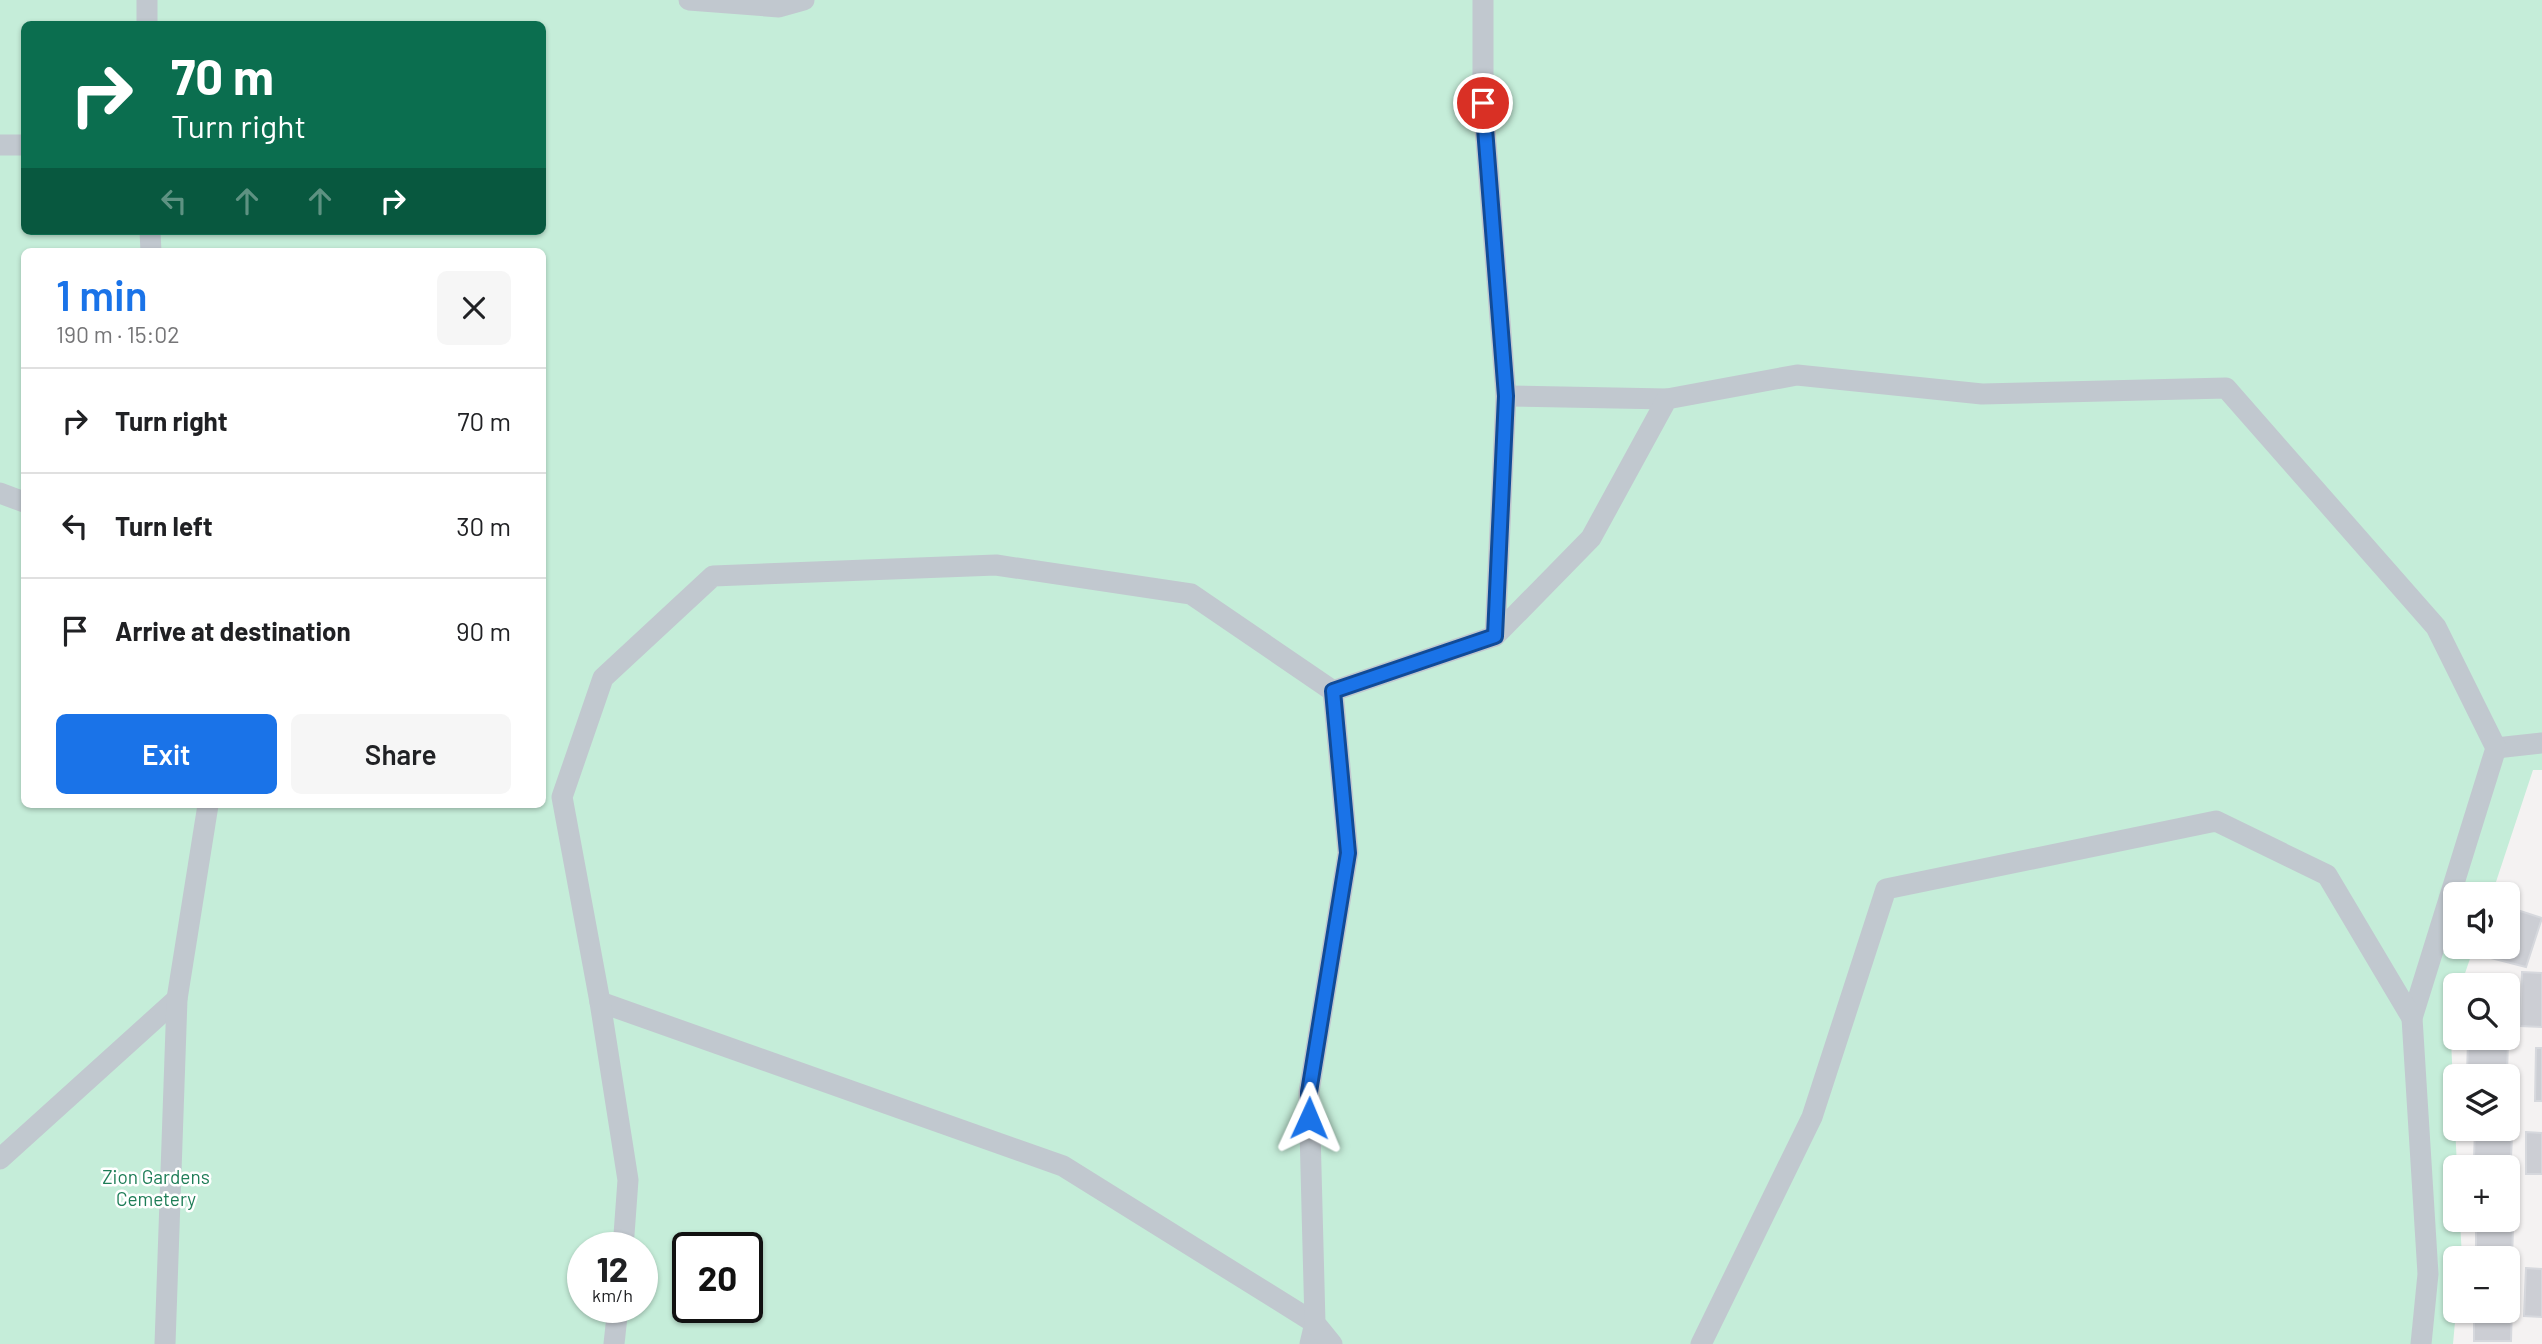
<!DOCTYPE html>
<html lang="en">
<head>
<meta charset="utf-8">
<style>
	body { margin:0; font-family:Barlow,sans-serif; background:#f6f6f6; color:#202124; height:100vh; display:flex; flex-direction:column; font-size:26px; white-space:nowrap }
	* { box-sizing:border-box; margin:0 }
	p { font-size:23px; color:#757577 }
	.icon { flex:none; width:38px; height:38px; fill:none; stroke:currentColor; stroke-width:2; stroke-linecap:round; stroke-linejoin:round }
	.map { position:relative; flex:1; overflow:hidden }
	.side { position:absolute; left:21px; top:248px; width:525px; height:560px; display:flex; flex-direction:column; background:#fff; border-radius:10px; box-shadow:0 2px 5px #0004 }
	.side>* { flex:none }
	.banner { position:absolute; left:21px; top:21px; width:525px; height:214px; border-radius:10px; box-shadow:0 2px 5px #0004; background:#0b6e4f; color:#fff; overflow:hidden }
	.controls { position:absolute; left:2443px; top:882px; display:grid; gap:14px }
	.controls a { display:grid; place-items:center; width:77px; height:77px; border-radius:10px; background:#fff; box-shadow:0 2px 5px #0004; font-size:35px }
	.speed { position:absolute; left:567px; top:1232px; display:flex; gap:14px; font-size:35px; font-weight:700; text-align:center }
	.speed>* { display:grid; place-content:center; width:91px; height:91px; border-radius:50%; background:#fff; box-shadow:0 2px 5px #0004; line-height:1 }
	.speed small { font-size:18px; font-weight:400 }
	.speed .limit { border:4px solid #111; border-radius:10px; background:#fff; color:#111 }
	.pin { position:absolute; display:grid; place-items:center; width:60px; height:60px; color:#fff; margin:-30px; border:4px solid #fff; border-radius:50%; box-shadow:0 2px 7px #0007 }
	.me { position:absolute; width:77px; margin:-38px; rotate:1deg; stroke-linejoin:round; filter:drop-shadow(0 0 5px #0008) }
	.turn { display:flex; align-items:center; gap:24px; height:147px; padding:0 35px; font-size:32px }
	.turn .icon { width:91px; height:91px; stroke-width:2.5 }
	.turn b { display:block; font-size:49px; line-height:60px }
	.lanes { display:flex; align-items:center; height:66px; padding:0 35px; background:#0003; justify-content:center; gap:35px; direction:ltr }
	.lanes .off { opacity:.35 }
	.round { display:grid; place-items:center; flex:none; width:74px; height:74px; border-radius:10px; background:#f6f6f6 }
	.summary { display:flex; align-items:center; justify-content:space-between; height:119px; padding:0 35px }
	h1 { font-size:42px; font-weight:600; line-height:52px; color:#1a73e8 }
	.action { display:flex; gap:14px; margin-top:auto; padding:14px 35px }
	.action a { flex:1; height:80px; border-radius:10px; background:#1a73e8; color:#fff; font-size:28px; font-weight:600; line-height:80px; text-align:center }
	.action a+a { background:#f6f6f6; color:#202124 }
	ul { padding:0; list-style:none }
	li { display:flex; align-items:center; gap:21px; height:105px; padding:0 35px; border-top:2px solid #e0e0e0 }
	li div { flex:1 }
	li b { display:block; font-size:26px }
	li em { font-style:normal }
	.map>svg:first-child { display:block }
	.green { fill:#c5edd9; fill-rule:evenodd }
	.building { fill:#ccced4; stroke:#d6d8dd; stroke-width:2 }
	.lines { fill:none; stroke-linecap:round; stroke-linejoin:round }
	.service { stroke:#c1c8cf; stroke-width:21 }
	.route-casing { stroke:#114b97; stroke-width:18 }
	.route { stroke:#1a73e8; stroke-width:12 }
	.labels { text-anchor:middle; dominant-baseline:central; stroke-width:5; stroke-linejoin:round; paint-order:stroke }
	.park-label { font-size:19px; fill:#1e7d57; stroke:#fff }
</style>
</head>
<body>
<div class="map">
<svg width="2542" height="1344" viewBox="0 0 2542 1344">
	<rect width="100%" height="100%" fill="#f4f2f2"/>
	<!-- green -->
	<path class="green" d="M0,0H2542V770H2533L2492,894H2455V947H2474L2461,985H2455V1004L2450,1019L2457,1167L2455,1220H2460L2462,1258H2455L2456,1311L2453,1344H0ZM24,24H542V231H24ZM24,252H542V805H24ZM583,1248H642V1307H583ZM688,1248H747V1307H688Z"/>
	<!-- building -->
	<g class="building">
		<path d="M2508,907L2542,918L2526,967L2487,957L2490,947H2508Z"/>
		<path d="M2522,972L2542,973V1027L2520,1026Z"/>
		<path d="M2468,1039L2508,1040L2507,1076H2467Z"/>
		<path d="M2536,1048H2542V1101H2535Z"/>
		<path d="M2508,1113H2513L2511,1158L2474,1159L2475,1129H2508Z"/>
		<path d="M2526,1132L2542,1133V1174H2526Z"/>
		<path d="M2476,1223L2513,1225L2512,1264L2508,1263V1258H2476Z"/>
		<path d="M2526,1268L2542,1269V1317L2524,1316Z"/>
		<path d="M2508,1305H2512L2511,1341H2474V1311H2508Z"/>
	</g>
	<g class="lines">
		<!-- service -->
		<g class="service">
			<path d="M689,0L779,7L804,0"/>
			<path d="M1483,0V103L1506,396L1495,636"/>
			<path d="M147,24V0"/>
			<path d="M0,145H24"/>
			<path d="M150,231L151,252"/>
			<path d="M1506,396L1667,399"/>
			<path d="M0,493L24,502"/>
			<path d="M2496,748L2542,743"/>
			<path d="M600,1002L1063,1166L1315,1323L1310,1344"/>
			<path d="M0,1159L177,999"/>
			<path d="M623,1248L628,1180L600,1002L562,797L603,678L713,576L996,565L1191,594L1333,691"/>
			<path d="M165,1344L177,999L208,805"/>
			<path d="M614,1344L618,1307"/>
			<path d="M1332,1344L1315,1323L1309,1092L1348,853L1333,691L1495,636L1591,538L1667,399L1797,375L1982,394L2226,388L2436,627L2496,748L2412,1018L2428,1274L2421,1344"/>
			<path d="M1701,1344L1812,1117L1886,889L2216,821L2327,875L2412,1018"/>
		</g>
	</g>
	<g class="lines">
		<!-- route casing -->
		<g class="route-casing">
			<path id="route" d="M1309,1118V1092L1348,853L1333,691L1495,636L1506,396L1483,103"/>
		</g>
		<!-- route -->
		<use href="#route" class="route"/>
	</g>
	<g class="labels">
		<!-- park labels -->
		<g class="park-label">
			<text x="156" y="1176">Zion Gardens<tspan x="156" dy="22">Cemetery</tspan></text>
		</g>
	</g>
</svg>
<div class="controls">
<a><svg class="icon" aria-label="sound" viewBox="0 0 24 24"><path d="M4 9h4l5-4v14l-5-4H4zM17 9q2 3 0 6"/></svg></a>
<a><svg class="icon" aria-label="search" viewBox="0 0 24 24"><circle cx="10" cy="10" r="6"/><path d="M15 15l6 6"/></svg></a>
<a><svg class="icon" aria-label="layers" viewBox="0 0 24 24"><path d="M12 4l9 5-9 5-9-5zM3 14l9 5 9-5"/></svg></a>
<a>+</a>
<a>−</a>
</div>
<div class="speed"><div>12<small>km/h</small></div><div class="limit">20</div></div>
<div class="pin" style="left:1483px;top:103px;background:#d93025"><svg class="icon" aria-label="arrive" viewBox="0 0 24 24"><path d="M6 21V4h12l-3 4 3 4H6"/></svg></div>
<svg class="me" style="left:1309px;top:1118px" viewBox="-20 -20 40 40"><path d="M0-17L14 15 0 8-14 15z" fill="#1a73e8" stroke="#fff" stroke-width="4"/></svg>
<div class="banner">
<div class="turn"><svg class="icon" aria-label="right" viewBox="0 0 24 24"><path d="M7 20v-9h11M14 6l5 5-5 5"/></svg><div><b>70 m</b>Turn right</div></div>
<div class="lanes"><svg class="icon off" aria-label="left" viewBox="0 0 24 24"><path d="M17 20v-9H6M10 6l-5 5 5 5"/></svg><svg class="icon off" aria-label="ahead" viewBox="0 0 24 24"><path d="M12 20V5M6 11l6-6 6 6"/></svg><svg class="icon off" aria-label="ahead" viewBox="0 0 24 24"><path d="M12 20V5M6 11l6-6 6 6"/></svg><svg class="icon" aria-label="right" viewBox="0 0 24 24"><path d="M7 20v-9h11M14 6l5 5-5 5"/></svg></div>
</div>
<section class="side">
<div class="summary"><div><h1>1 min</h1><p>190 m · 15:02</p></div><a class="round"><svg class="icon" aria-label="close" viewBox="0 0 24 24"><path d="M6 6l12 12M18 6L6 18"/></svg></a></div>
<ul>
<li><svg class="icon" aria-label="right" viewBox="0 0 24 24"><path d="M7 20v-9h11M14 6l5 5-5 5"/></svg><div><b>Turn right</b></div><em>70 m</em></li>
<li><svg class="icon" aria-label="left" viewBox="0 0 24 24"><path d="M17 20v-9H6M10 6l-5 5 5 5"/></svg><div><b>Turn left</b></div><em>30 m</em></li>
<li><svg class="icon" aria-label="arrive" viewBox="0 0 24 24"><path d="M6 21V4h12l-3 4 3 4H6"/></svg><div><b>Arrive at destination</b></div><em>90 m</em></li>
</ul>
<div class="action"><a>Exit</a><a>Share</a></div>
</section>
</div>
</body>
</html>
